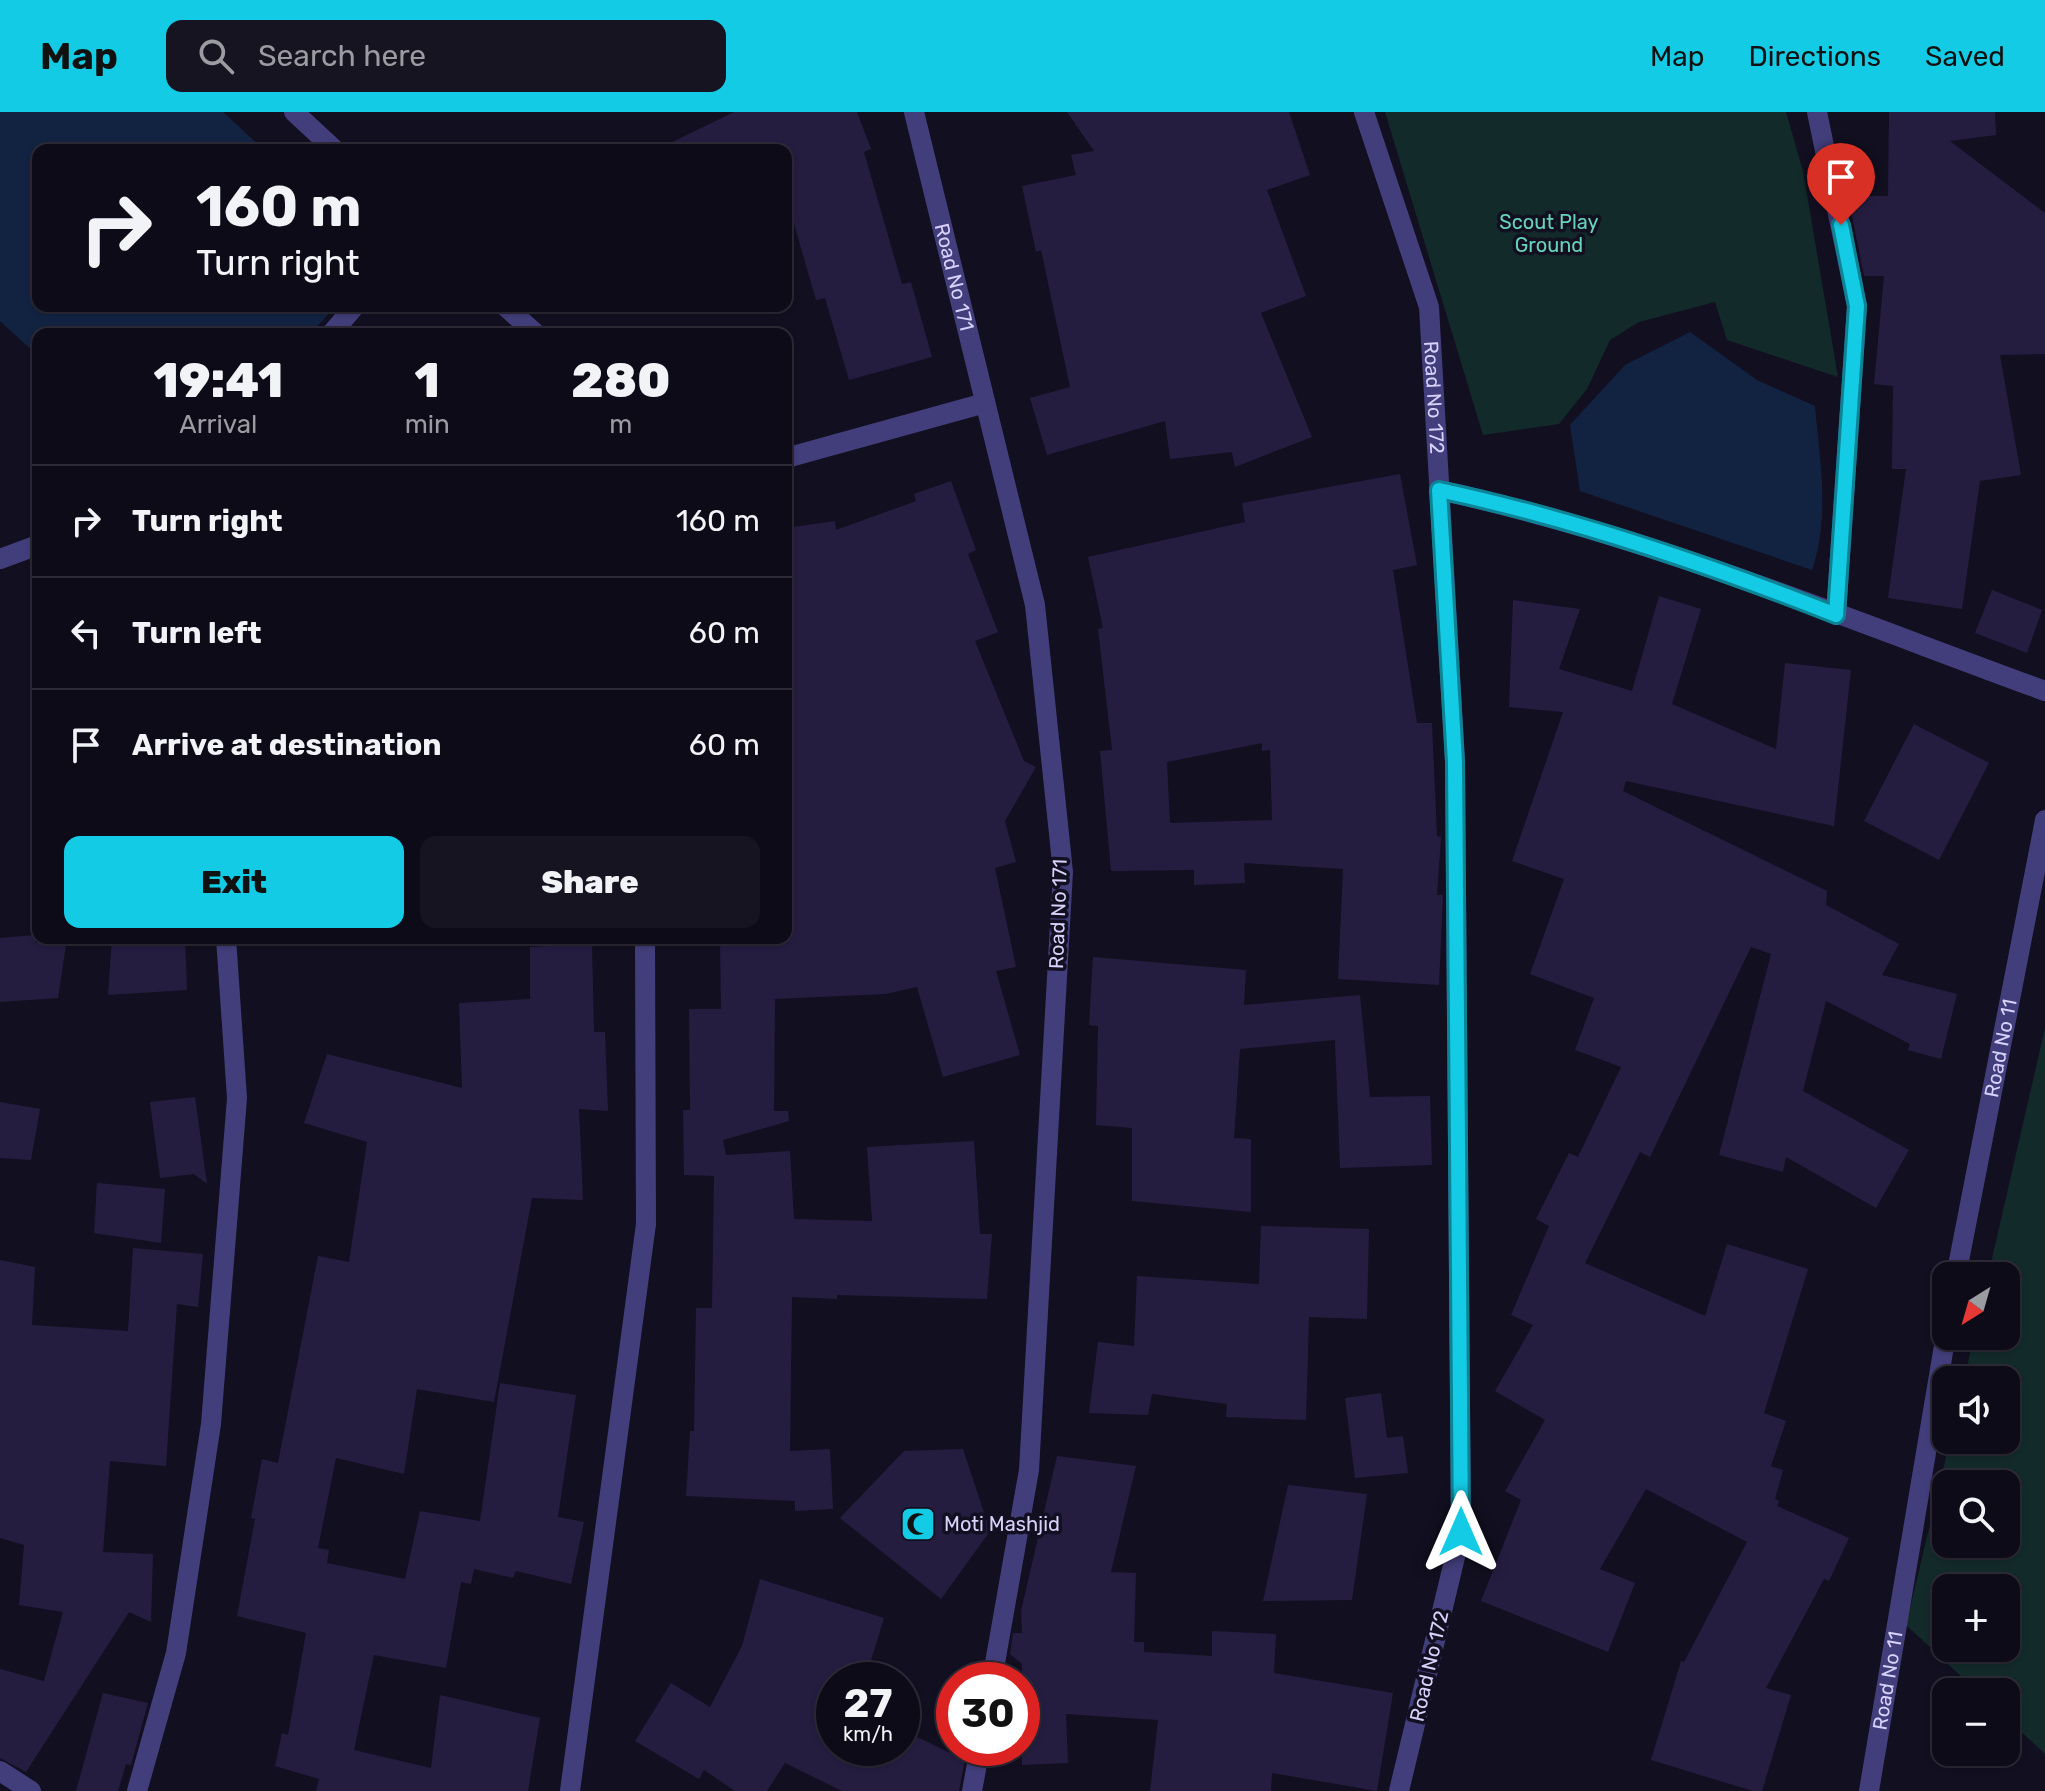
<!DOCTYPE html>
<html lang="en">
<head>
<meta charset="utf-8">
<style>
	body { margin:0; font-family:Rubik,sans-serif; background:#171421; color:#f1f3f6; height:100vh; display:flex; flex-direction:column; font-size:30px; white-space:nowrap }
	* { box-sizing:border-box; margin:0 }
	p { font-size:26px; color:#9b9ba2 }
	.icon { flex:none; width:44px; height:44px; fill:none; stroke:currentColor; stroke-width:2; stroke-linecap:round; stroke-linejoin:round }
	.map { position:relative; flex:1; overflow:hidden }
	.details { position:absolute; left:32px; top:216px; width:760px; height:616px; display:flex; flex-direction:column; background:#0e0b18; border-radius:16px; box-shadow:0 2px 6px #0004,0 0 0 2px #2e2b37 }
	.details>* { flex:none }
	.top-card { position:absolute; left:32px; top:32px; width:760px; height:168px; border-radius:16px; box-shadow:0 2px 6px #0004,0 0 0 2px #2e2b37; background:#0e0b18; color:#f1f3f6; overflow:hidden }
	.needle { width:52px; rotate:217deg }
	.controls { position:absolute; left:1932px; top:1150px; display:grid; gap:16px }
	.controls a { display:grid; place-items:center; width:88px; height:88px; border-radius:16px; background:#0e0b18; box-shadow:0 2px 6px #0004,0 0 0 2px #2e2b37; font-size:40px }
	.speed { position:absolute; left:816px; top:1550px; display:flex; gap:16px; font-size:40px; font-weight:700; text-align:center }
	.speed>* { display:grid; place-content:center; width:104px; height:104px; border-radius:50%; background:#0e0b18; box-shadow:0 2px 6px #0004,0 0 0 2px #2e2b37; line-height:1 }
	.speed small { font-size:20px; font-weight:400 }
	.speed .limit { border:12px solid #d22; background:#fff; color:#111 }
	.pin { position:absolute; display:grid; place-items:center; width:68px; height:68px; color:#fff; margin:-82px -34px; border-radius:50% 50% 50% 0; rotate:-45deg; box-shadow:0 0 8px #0007 }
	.pin .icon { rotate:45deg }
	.me { position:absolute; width:88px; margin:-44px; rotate:0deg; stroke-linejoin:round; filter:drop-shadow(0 0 6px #0008) }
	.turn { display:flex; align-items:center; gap:28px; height:168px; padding:0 32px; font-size:36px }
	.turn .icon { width:104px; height:104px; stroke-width:2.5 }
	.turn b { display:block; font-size:56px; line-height:68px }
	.eta { display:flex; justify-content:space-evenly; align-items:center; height:136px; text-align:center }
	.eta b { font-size:48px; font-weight:800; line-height:56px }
	.cta { display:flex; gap:16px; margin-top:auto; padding:16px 32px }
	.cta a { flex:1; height:92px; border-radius:16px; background:#14cbe5; color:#111; font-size:32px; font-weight:800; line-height:92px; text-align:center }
	.cta a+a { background:#171421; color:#f1f3f6 }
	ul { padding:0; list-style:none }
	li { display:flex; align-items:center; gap:24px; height:112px; padding:0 32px; border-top:2px solid #2e2b37 }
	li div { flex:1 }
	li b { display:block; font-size:30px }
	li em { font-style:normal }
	header { display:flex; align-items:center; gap:48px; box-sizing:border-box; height:112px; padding:0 40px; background:#14cbe5; color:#111 }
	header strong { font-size:38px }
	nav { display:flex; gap:44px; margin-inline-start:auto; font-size:28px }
	.search { width:560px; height:72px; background:#171421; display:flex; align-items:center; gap:20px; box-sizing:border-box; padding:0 28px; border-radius:16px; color:#9b9ba2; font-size:30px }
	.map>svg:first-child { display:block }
	.green { fill:#132a2a; fill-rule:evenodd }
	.water { fill:#122342 }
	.building { fill:#251d40; fill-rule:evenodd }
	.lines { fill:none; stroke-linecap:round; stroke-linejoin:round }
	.minor { stroke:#423e7b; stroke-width:20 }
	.tertiary { stroke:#423e7b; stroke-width:20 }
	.route-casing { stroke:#0d8495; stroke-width:20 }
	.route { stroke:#14cbe5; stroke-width:14 }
	.labels { text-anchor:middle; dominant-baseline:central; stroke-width:7; stroke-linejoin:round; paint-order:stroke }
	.park-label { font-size:20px; fill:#65d4bb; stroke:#120f20 }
	.street-label { font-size:20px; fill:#d8d2fb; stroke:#120f20 }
	.poi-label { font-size:20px; fill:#d8d2fb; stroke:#120f20; text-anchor:start }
</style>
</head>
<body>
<header>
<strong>Map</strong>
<div class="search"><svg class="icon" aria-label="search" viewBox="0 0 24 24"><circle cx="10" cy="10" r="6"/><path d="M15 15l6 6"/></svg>Search here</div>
<nav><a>Map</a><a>Directions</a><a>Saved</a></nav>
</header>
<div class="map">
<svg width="2045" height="1679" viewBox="0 0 2045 1679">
	<rect width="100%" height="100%" fill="#120f20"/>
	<!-- green -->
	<g class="green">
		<path d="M1385,0H1786L1803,59L1838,265L1727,228L1715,190L1639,210L1610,228L1587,277L1559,312L1483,323Z"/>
		<path d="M2045,916V1642L2006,1606V1580H1978L1906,1513L1950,1328H2006V1268H1964L1974,1224H2006V1164H1988ZM1946,1372H2006V1432H1946ZM1946,1476H2006V1536H1946Z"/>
	</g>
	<!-- water -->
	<g class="water">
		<path d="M0,0H223L264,38H38V194H336L310,222H38V244L0,209Z"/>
		<path d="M1690,220L1757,268L1815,294C1820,349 1830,405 1812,458L1580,379L1570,313L1625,253Z"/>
	</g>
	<!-- building -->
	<g class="building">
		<path d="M734,0H857L871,37L864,40L902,172L911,170L932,245L849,268L825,186L816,188L786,84V38H656Z"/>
		<path d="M1067,0H1289L1310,63L1267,78L1306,184L1261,201L1312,325L1235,355L1232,340L1170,347L1165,309L1047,343L1030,286L1070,275L1041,138L1036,140L1022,74L1076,63L1071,43L1094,39Z"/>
		<path d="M1889,0H1995L1996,23L1950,29L2045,101V242L2000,243L2021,363L1980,369L1962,497L1888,486L1906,357H1892L1893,274L1874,272L1884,164H1864L1848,84H1888Z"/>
		<path d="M1400,362L1417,453L1393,458L1417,611H1432L1437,724L1441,725L1437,783H1443L1439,873L1338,867L1343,757L1244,751L1245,771L1194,773V758L1111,759L1100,639L1112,638L1098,517L1103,516L1088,445L1245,410L1242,391ZM1262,631V639L1270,638L1272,708L1170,711L1167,650Z"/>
		<path d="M951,369L976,438L968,442L998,520L975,529L1024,649L1036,655L1005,709L1016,750L995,756L1016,855L996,859L1020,943L943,965L917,875L885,882L775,887L774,999H788L789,1009L723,1028L726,1043L790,1039L794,1107L872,1109L867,1035L974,1029L980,1122H992L987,1187L837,1183V1187L792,1185L790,1339L830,1337L833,1397L795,1399V1389L686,1384L690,1319H694L696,1196H712L714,1064L684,1063L683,998H690L689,897H721L720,826H786V416L835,409L836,418L916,389L914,382Z"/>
		<path d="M1992,478L2042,498L2027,541L1975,521Z"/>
		<path d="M1659,484L1701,497L1672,592L1776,637L1785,551L1851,558L1834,714L1626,669L1623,679L1827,779L1826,793L1899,832L1882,863L1957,882L1941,947L1908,938L1910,932L1826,889L1803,979L1909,1038L1876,1096L1786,1045L1783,1060L1719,1043L1771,842L1751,835L1650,1045L1640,1040L1585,1151L1705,1204L1727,1132L1808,1157L1764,1301L1786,1309L1771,1354L1783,1358L1775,1387L1779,1389L1777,1394L1849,1426L1829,1469L1824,1467L1766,1576L1791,1583L1762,1679H1753L1651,1648L1681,1549L1684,1550L1747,1430L1646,1377L1600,1457L1635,1471L1608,1540L1481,1489L1521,1388L1505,1379L1545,1308L1495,1279L1533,1213L1511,1203L1549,1114L1536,1107L1569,1041L1578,1045L1621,955L1575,938L1594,886L1530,862L1564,767L1512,749L1563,600L1509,595L1513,488L1580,497L1559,557L1632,579Z"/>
		<path d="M1914,612L1989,651L1939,748L1864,709Z"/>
		<path d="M35,823L36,831L67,826L58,886L0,890V826Z"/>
		<path d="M112,826H185L187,878L108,883Z"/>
		<path d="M592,831L594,920H605L608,999L579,997L583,1088L532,1086L494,1290L417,1277L404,1362L336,1346L318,1436L329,1438L327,1451L405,1467L420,1399L480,1409L500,1271L576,1283L558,1405L584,1410L571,1472L516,1459L513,1466L474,1457L471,1472L461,1470L446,1556L374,1543L354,1638L431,1656L440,1583L540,1606L528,1679H316L319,1667L275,1654L282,1621L288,1623L306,1521L237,1504L255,1407L251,1406L262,1347L278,1351L318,1144L349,1150L367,1030L304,1011L327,942L462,976L459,891L530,887V835Z"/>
		<path d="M1093,845L1246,858L1244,893L1360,883L1370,985L1430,984L1432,1053L1340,1056L1335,928L1240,937L1234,1026L1251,1027V1100L1132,1089V1016L1096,1013L1098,914L1089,913Z"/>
		<path d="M195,985L207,1072L194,1062L160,1066L150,990Z"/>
		<path d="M0,990L40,997L31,1048L0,1046Z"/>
		<path d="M97,1071L165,1077L161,1131L94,1121Z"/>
		<path d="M1261,1114L1369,1117L1367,1207L1309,1205L1306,1308L1226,1305L1227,1292L1152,1282L1148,1303L1089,1301L1098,1230L1134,1234L1137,1164L1259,1172Z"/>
		<path d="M133,1136L203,1142L198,1195L177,1192L166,1354L110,1349L103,1440L153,1442L151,1510L129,1500L26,1660L0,1646V1557L44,1569L63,1500L19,1493L24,1433L0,1426V1148L35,1155L32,1213L128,1219Z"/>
		<path d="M1381,1281L1387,1326L1403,1324L1408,1361L1355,1366L1345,1286Z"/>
		<path d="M963,1337L990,1419L941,1487L840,1406L904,1339Z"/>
		<path d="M1057,1344L1136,1354L1111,1460L1136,1461L1134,1530H1144V1540L1212,1544V1519L1276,1522L1274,1561L1393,1581L1377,1679L1272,1661L1271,1679H1150L1158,1608L1066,1602L1068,1651L1022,1653V1552L1010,1542L1013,1521H1022L1021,1499Z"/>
		<path d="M1288,1373L1367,1382L1352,1488L1263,1489Z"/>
		<path d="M760,1467L884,1506L865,1568H834V1636H902V1618L965,1648L959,1679H842L785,1651L767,1679H735L704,1658L699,1667L635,1629L671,1571L710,1595L742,1534Z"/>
		<path d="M103,1581L148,1591L131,1653L126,1652L118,1679H76Z"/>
	</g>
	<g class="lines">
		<!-- minor -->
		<g class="minor">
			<path d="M294,0L335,38"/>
			<path id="s1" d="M914,0L1035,493L1063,760L1029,1358L992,1568"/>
			<path id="s2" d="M1364,0L1429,195L1455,650L1461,1420L1399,1679"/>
			<path d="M1817,0L1857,194L1836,503"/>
			<path d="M505,194L536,222"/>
			<path d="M331,222L355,194"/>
			<path d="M786,346L985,291"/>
			<path d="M1439,378C1647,423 1845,506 2045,579"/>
			<path d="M0,447L38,433"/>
			<path d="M0,1659L31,1679"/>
			<path d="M137,1679L176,1541L211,1312L237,986L226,826"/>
			<path d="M570,1679L646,1112L645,826"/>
			<path d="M972,1679L980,1636"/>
		</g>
		<!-- tertiary -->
		<g class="tertiary">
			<path id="s3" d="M1956,1164L2045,708"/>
			<path id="s4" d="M1869,1679L1946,1222"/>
		</g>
	</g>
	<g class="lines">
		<!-- route casing -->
		<g class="route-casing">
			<path id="route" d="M1461,1420L1455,650L1439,378C1575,407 1707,452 1836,503L1857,194L1841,113"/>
		</g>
		<!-- route -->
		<use href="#route" class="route"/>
	</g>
	<!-- icons -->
	<defs>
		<g id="mosque-square" transform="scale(1.8)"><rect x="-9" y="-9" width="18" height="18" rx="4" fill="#14cbe5" stroke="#120f20"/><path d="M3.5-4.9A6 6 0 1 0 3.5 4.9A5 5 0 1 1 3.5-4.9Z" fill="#111"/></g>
	</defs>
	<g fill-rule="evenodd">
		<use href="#mosque-square" x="918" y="1412"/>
	</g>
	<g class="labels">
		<!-- park labels -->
		<g class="park-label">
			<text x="1549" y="110">Scout Play<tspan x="1549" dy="23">Ground</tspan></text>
		</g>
		<!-- street labels -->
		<g class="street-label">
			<text stroke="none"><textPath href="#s1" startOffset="170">Road No 171</textPath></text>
			<text stroke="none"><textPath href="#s2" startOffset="296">Road No 172</textPath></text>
			<text transform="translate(1058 802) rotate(-88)">Road No 171</text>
			<text stroke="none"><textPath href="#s3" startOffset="232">Road No 11</textPath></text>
			<text transform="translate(1429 1554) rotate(-77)">Road No 172</text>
			<text stroke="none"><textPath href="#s4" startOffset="112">Road No 11</textPath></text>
		</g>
		<!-- poi labels -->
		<g class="poi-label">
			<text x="944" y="1412">Moti Mashjid</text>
		</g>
	</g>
</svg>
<div class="controls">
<a><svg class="needle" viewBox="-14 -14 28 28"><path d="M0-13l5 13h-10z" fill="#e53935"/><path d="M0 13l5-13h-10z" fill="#9b9ba2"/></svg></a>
<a><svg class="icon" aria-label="sound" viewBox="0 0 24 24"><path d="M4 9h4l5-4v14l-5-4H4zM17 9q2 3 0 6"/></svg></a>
<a><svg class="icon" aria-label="search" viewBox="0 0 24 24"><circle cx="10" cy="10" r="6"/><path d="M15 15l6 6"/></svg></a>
<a>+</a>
<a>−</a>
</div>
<div class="speed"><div>27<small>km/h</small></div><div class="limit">30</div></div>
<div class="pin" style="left:1841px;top:113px;background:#d93025"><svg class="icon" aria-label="arrive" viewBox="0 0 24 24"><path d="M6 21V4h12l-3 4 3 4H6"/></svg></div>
<svg class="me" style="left:1461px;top:1420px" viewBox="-20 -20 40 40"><path d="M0-17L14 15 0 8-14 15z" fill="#14cbe5" stroke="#fff" stroke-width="4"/></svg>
<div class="top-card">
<div class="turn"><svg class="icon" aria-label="right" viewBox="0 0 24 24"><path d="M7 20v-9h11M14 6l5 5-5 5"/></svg><div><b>160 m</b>Turn right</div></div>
</div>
<section class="details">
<div class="eta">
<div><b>19:41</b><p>Arrival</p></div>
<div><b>1</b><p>min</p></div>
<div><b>280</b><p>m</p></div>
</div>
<ul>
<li><svg class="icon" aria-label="right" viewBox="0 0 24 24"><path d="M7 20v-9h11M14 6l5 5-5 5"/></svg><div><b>Turn right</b></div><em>160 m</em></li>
<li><svg class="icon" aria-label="left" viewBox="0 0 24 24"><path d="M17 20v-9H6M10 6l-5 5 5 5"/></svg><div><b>Turn left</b></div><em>60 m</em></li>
<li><svg class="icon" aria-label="arrive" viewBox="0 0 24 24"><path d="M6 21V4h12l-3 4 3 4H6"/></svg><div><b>Arrive at destination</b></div><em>60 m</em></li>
</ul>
<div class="cta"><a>Exit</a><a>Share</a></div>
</section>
</div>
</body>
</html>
